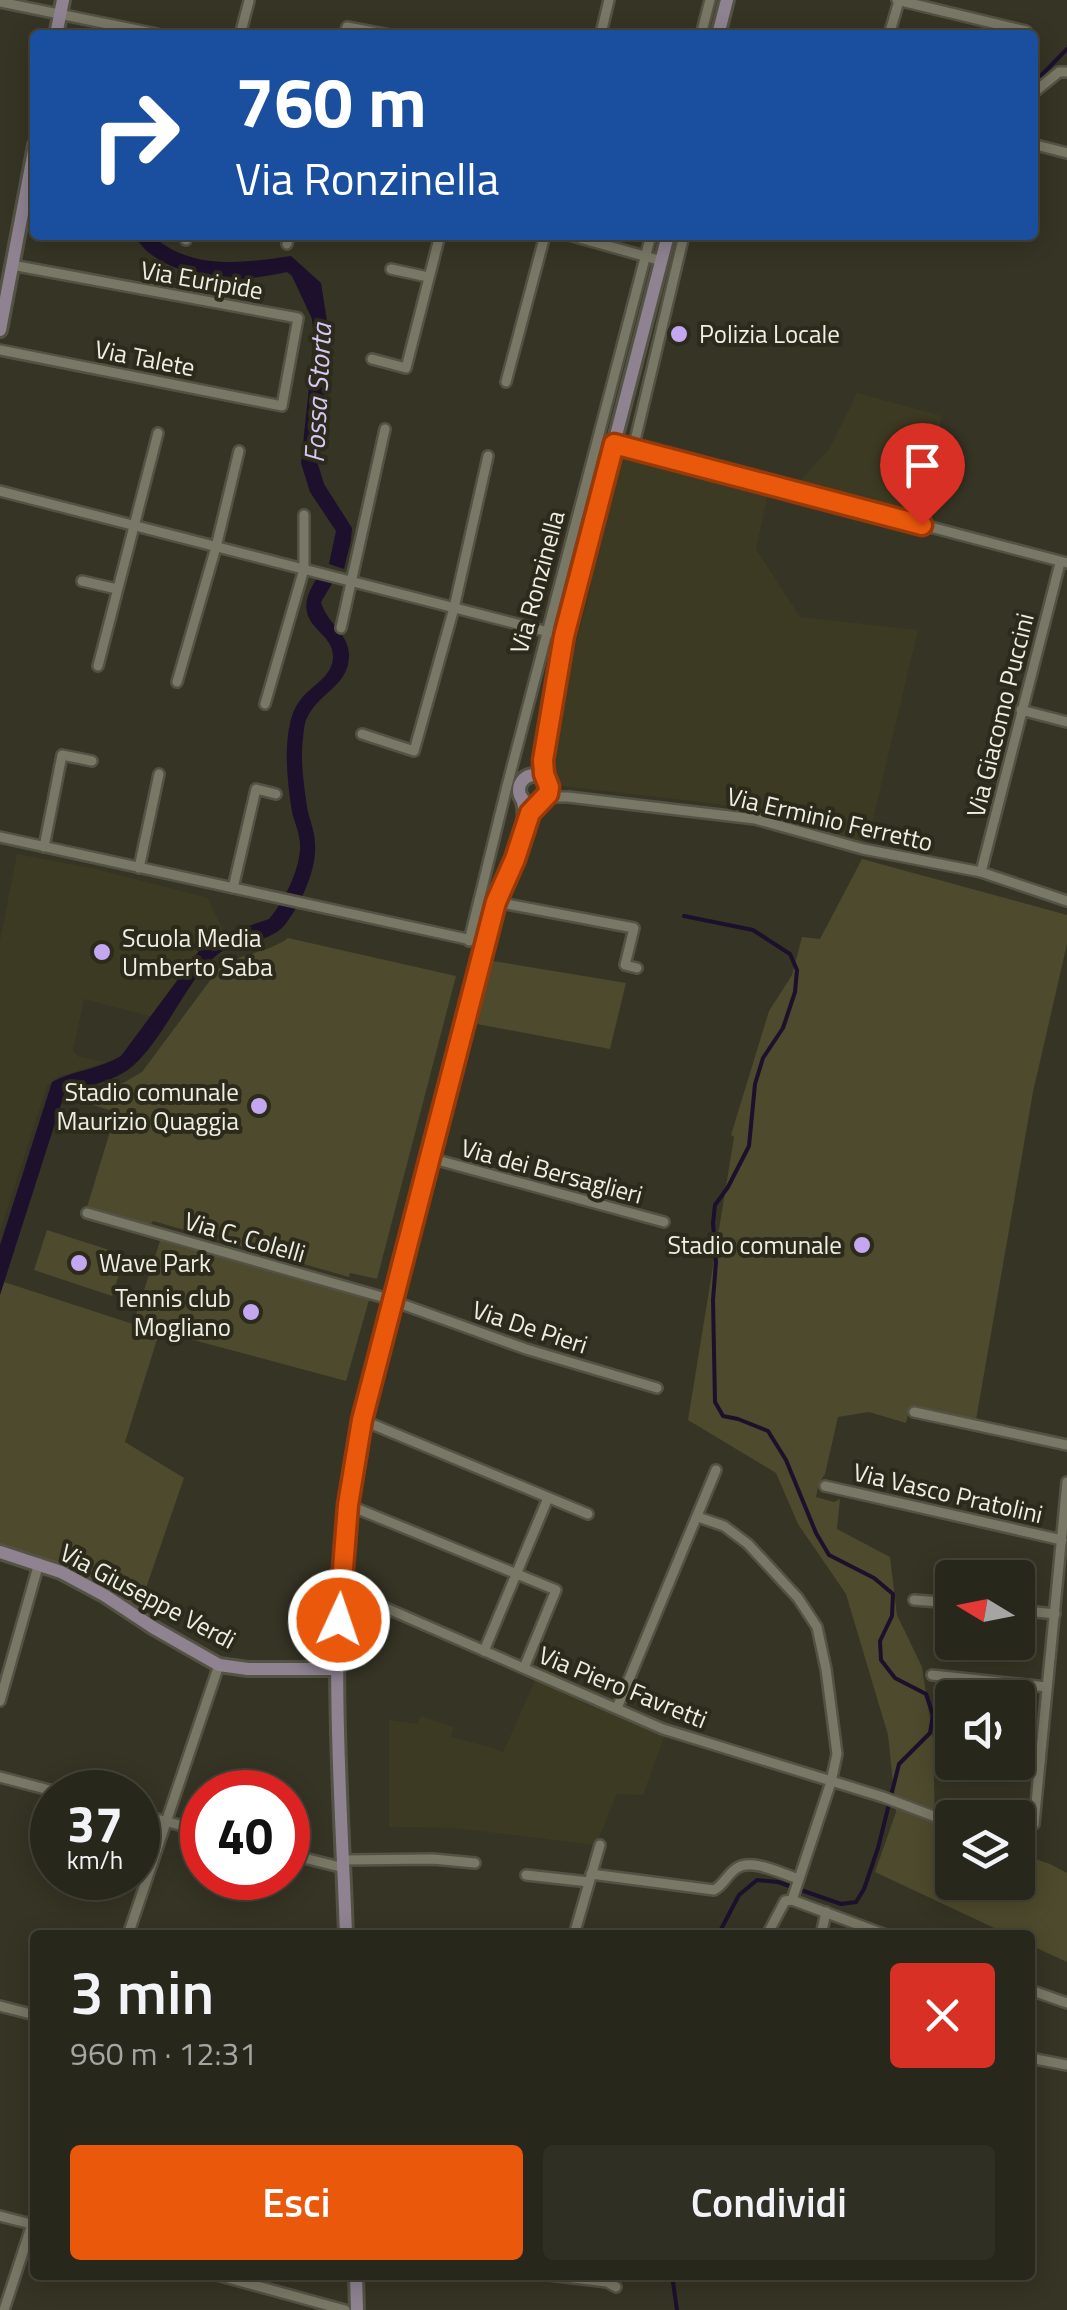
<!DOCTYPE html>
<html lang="it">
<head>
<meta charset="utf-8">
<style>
	body { margin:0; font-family:"Titillium Web",sans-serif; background:#302f24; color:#f1f3f6; height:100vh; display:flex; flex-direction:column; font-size:38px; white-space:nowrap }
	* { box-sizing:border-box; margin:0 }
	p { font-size:32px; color:#a5a5a3 }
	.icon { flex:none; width:55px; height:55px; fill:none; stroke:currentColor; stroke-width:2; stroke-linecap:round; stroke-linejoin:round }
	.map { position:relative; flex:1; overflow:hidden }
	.sheet { position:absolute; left:30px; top:1930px; width:1005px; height:350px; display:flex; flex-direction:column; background:#28271b; border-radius:10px; box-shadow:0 5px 25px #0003,0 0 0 2px #44443a }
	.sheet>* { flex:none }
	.hud { position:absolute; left:30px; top:30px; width:1008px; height:210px; border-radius:10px; box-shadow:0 5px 25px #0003,0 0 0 2px #44443a; background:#1a4fa0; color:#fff; overflow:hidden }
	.needle { width:65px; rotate:280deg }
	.controls { position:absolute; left:935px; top:1560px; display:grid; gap:20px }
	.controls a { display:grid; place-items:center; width:100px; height:100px; border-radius:10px; background:#28271b; box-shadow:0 5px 25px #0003,0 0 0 2px #44443a; font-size:50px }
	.speed { position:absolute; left:30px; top:1770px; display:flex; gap:20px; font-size:50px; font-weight:700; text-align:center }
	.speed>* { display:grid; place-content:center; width:130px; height:130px; border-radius:50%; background:#28271b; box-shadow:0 5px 25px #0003,0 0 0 2px #44443a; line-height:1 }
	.speed small { font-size:25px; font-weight:400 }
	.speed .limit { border:15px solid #d22; background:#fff; color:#111 }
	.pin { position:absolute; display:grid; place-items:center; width:85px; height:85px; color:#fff; margin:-102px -42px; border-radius:50% 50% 50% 0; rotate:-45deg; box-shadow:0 0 10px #0007 }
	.pin .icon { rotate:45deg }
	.me { position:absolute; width:110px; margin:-55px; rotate:3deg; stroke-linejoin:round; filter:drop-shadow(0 0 8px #0008) }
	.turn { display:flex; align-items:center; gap:35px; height:210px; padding:0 40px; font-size:45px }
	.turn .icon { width:130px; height:130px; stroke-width:2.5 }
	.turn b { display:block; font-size:70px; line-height:85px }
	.round { display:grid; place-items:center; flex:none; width:105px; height:105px; border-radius:10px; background:#302f24 }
	.head { display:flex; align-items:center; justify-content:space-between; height:170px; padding:0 40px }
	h1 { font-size:60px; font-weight:600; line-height:75px }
	.cta { display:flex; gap:20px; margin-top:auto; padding:20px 40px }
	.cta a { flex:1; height:115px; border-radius:10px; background:#ea580c; color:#fff; font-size:40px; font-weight:600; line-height:115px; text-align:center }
	.cta a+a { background:#302f24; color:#f1f3f6 }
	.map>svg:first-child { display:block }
	.built { fill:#3d3a23 }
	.green { fill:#4e4a2d }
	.water { fill:#1d102d }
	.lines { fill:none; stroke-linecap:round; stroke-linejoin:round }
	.stream { stroke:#1d102d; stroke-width:4 }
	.street-casing { stroke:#545244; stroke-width:14 }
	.secondary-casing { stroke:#545244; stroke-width:18 }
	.street { stroke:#797866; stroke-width:9 }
	.secondary { stroke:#8f8392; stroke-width:12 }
	.route-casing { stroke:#983908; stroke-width:25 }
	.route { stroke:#ea580c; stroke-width:18 }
	.poi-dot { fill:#c4a7f1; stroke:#2c2a1a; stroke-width:4 }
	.labels { text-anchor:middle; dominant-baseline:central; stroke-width:8; stroke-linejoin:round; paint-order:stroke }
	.street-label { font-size:25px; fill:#efeee4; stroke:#2c2a1a }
	.poi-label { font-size:25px; fill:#efeee4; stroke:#2c2a1a; text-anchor:start }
	.water-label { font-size:28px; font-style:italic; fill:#d8c6f7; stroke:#2c2a1a }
</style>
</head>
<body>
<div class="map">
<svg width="1067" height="2310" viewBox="0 0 1067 2310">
	<rect width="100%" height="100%" fill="#363424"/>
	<!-- built -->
	<g class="built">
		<path d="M857,393L942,416L920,511L798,483L830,448Z"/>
		<path d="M631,437L772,476L756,549L800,617L918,630L867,844L718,804L554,785L542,772L590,590L594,559L625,438Z"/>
		<path d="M17,854L96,869L208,898L225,936L153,1017L84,999L73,1051L79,1057L106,1062L57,1077L47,1086L0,1231V941Z"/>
		<path d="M535,1680L666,1732L643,1795L617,1794L596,1845L455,1828L389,1827V1720L417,1724L421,1716L453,1727L451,1737L493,1748L503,1753Z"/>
	</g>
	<!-- green -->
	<g class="green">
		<path d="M862,859L1067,915V944L1033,1092L976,1420L910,1406L906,1423L869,1412L838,1417L825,1474L819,1483L816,1497L834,1502L840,1499L837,1529L890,1557L897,1615L922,1667L933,1739L935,1825L952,1831V1882H1018V1853L1050,1864L1067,1873V1962L1030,1945V1935H1009L875,1872L896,1812L888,1735L846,1594L798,1524L776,1473L688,1420L734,1137L731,1135L769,1011L792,975L802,937L820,939Z"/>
		<path d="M288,938L456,976L377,1279L350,1273L349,1277L153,1221L150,1226L87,1207L116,1112L76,1100L116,1087L142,1072L220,967C241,953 268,953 288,938Z"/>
		<path d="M487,960L626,983L610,1049L472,1023Z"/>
		<path d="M47,1230L125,1255L112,1296L34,1270Z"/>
		<path d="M160,1241L369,1300L346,1381L141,1326L159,1333L125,1442L184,1478L138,1611L107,1592L42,1558L0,1546V1295L4,1282L133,1324Z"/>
	</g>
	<!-- water -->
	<g class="water">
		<path d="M135,235H152C190,271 244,263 291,256L321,283L330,340L317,461L324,484L352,528L351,540L344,569L329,564L336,531L310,492L301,463L314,340L312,319L292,276L287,272C269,276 250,279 232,279C201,279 148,265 135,235Z"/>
		<path d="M317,578L333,582L321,602C326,622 348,633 349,654C350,685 320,692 308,716C304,722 304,731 303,738C300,760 304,785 307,807C309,819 315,831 315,844C317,869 301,903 287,922C273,942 245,941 225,950C216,954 208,963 202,970C179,998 153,1056 123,1073C106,1083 84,1087 65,1092L0,1295V1245L52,1082C74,1070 100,1069 121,1056L199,951L219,936L269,919C284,902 299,871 300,849C301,836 295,824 292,812C288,787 285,759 288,735C290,722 292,710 301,699C311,686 332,677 333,658C335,628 285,627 317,578Z"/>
	</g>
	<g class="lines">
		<!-- stream -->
		<g class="stream">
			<path d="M1032,85L1067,49"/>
			<path d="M684,916L753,930L790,954L797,970L795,992L783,1028L763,1058L755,1084L749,1146L728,1187L715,1205L713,1223L716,1262L713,1300L715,1402L723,1416L738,1419L768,1431L786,1460L816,1533L829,1555L874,1578L893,1594L892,1616L880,1641L881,1660L895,1678L926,1694L933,1715L930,1733L899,1764L878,1848L864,1889L856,1902L841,1904L778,1882L757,1880L739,1895L718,1935"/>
			<path d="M672,2275L677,2310"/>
		</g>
		<!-- street casing -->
		<g class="street-casing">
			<g id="street">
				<path d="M897,0L1026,31"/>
				<path d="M0,2L157,34"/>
				<path d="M602,29L609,0"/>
				<path d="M240,35L249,1"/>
				<path d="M344,35L347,27L389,35"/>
				<path d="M701,35L710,0"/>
				<path d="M889,35L899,1"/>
				<path d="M1032,94L1059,72H1067"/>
				<path d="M1032,144L1067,153"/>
				<path d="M569,235L662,261"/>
				<path d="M186,240L187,235"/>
				<path d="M287,244L289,235"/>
				<path d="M391,269L428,277"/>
				<path d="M0,350L282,406L298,318L12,265"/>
				<path d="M372,359L406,368L440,235"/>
				<path d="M506,382L545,235"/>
				<path d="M615,444L1067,563"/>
				<path d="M633,449L684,235"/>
				<path d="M0,491L564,636"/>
				<path d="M82,581L117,589"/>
				<path d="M341,628L385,429"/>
				<path d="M98,666L158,433"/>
				<path d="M177,682L216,547L239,451"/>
				<path d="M265,704L304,569V515"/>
				<path d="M1021,710L1067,722"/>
				<path d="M362,734L414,751L454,608L488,456"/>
				<path d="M545,800L556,797H568L755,819L863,849L981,872L1067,901"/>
				<path d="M0,837L485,943"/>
				<path d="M44,847L62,755L92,761"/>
				<path d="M139,868L159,774"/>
				<path d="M981,872L1059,567"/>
				<path d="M233,888L256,789L276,794"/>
				<path d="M496,902L634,928L625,965L637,968"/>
				<path d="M469,941L507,786L651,235"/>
				<path d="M430,1158L664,1222"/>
				<path d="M87,1213L382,1297L526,1349L657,1388"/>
				<path d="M914,1412L1067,1445"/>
				<path d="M362,1420L588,1514"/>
				<path d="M825,1486L1062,1540"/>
				<path d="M348,1505L556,1590L524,1668"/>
				<path d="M698,1517L724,1526L748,1544L798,1598L817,1627L826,1669L837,1754L831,1782L792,1900L785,1901L767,1935"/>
				<path d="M340,1588L663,1729L883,1797L952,1823"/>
				<path d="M914,1600L952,1603"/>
				<path d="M1018,1610L1055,1614"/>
				<path d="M484,1651L548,1498"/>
				<path d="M932,1675L1047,1687"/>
				<path d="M0,1701L39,1563"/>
				<path d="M617,1708L716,1470"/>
				<path d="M1018,1759L1040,1761"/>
				<path d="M0,1777L57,1792"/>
				<path d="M138,1814L202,1831"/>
				<path d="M1034,1824L1067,1482"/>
				<path d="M1018,1846L1023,1848"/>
				<path d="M288,1854L344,1868"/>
				<path d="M344,1860L433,1859L475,1863"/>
				<path d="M591,1874L714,1890C724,1885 727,1874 737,1868C752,1858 782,1874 799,1879"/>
				<path d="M526,1875L589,1882"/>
				<path d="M792,1900L886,1935"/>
				<path d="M128,1935L219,1665"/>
				<path d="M574,1935L600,1845"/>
				<path d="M821,1935L826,1912"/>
				<path d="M1030,1990L1067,2003"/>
				<path d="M0,2006L35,2015"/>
				<path d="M1030,2058L1067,2065"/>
				<path d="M0,2216L35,2225"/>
				<path d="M217,2275L345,2310"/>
				<path d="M549,2275L607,2282L616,2287"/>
				<path d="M4,2310L35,2215"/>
			</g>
		</g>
		<!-- secondary casing -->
		<g class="secondary-casing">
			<g id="secondary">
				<path d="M56,35L63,0"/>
				<path d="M718,35L727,0"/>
				<path d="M0,330L35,145"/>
				<circle cx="534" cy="790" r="15"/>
				<path d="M546,781L544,756L564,636L668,235"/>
				<path d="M0,1552L61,1572L104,1595L154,1628L219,1665L248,1669H337"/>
				<path d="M346,1935C341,1792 328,1645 348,1502C365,1390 397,1280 427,1170C450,1087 470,1003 491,920C501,883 534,835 522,798"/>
				<path d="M356,2275L357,2310"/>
			</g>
		</g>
		<!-- street -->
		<use href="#street" class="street"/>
		<!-- secondary -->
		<use href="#secondary" class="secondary"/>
	</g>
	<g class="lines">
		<!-- route casing -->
		<g class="route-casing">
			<path id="route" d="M339,1620L348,1505L362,1420L496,902L515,859L530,813L548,794L549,787L544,774L543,760L564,636L614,444L922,525"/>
		</g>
		<!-- route -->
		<use href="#route" class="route"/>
	</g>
	<!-- markers -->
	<g class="poi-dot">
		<circle cx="679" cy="334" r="10"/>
		<circle cx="102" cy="952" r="10"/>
		<circle cx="259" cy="1106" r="10"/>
		<circle cx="862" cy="1245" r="10"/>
		<circle cx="79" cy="1263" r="10"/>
		<circle cx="251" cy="1312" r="10"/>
	</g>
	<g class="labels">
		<!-- street labels -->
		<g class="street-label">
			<text transform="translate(202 280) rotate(10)">Via Euripide</text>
			<text transform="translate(145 358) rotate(11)">Via Talete</text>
			<text transform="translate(537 582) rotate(-75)">Via Ronzinella</text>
			<text transform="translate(1000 715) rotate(-76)">Via Giacomo Puccini</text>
			<text transform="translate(830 819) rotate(13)">Via Erminio Ferretto</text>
			<text transform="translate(552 1171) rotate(15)">Via dei Bersaglieri</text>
			<text transform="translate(245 1237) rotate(16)">Via C. Colelli</text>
			<text transform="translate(530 1327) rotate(18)">Via De Pieri</text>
			<text transform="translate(948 1493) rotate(13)">Via Vasco Pratolini</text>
			<text transform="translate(148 1596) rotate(28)">Via Giuseppe Verdi</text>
			<text transform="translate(623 1687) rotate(22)">Via Piero Favretti</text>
		</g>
		<!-- poi labels -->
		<g class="poi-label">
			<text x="699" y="334">Polizia Locale</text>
			<text x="122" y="938">Scuola Media<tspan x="122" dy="29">Umberto Saba</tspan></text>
			<text x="239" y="1092" text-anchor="end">Stadio comunale<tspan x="239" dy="29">Maurizio Quaggia</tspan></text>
			<text x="842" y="1245" text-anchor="end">Stadio comunale</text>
			<text x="99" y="1263">Wave Park</text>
			<text x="231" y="1298" text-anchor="end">Tennis club<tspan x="231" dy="29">Mogliano</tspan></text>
		</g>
		<!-- water labels -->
		<g class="water-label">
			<text transform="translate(317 393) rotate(-87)">Fossa Storta</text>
		</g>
	</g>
</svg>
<div class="controls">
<a><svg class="needle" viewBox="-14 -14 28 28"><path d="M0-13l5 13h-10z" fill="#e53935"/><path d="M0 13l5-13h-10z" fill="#a5a5a3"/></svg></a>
<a><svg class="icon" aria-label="sound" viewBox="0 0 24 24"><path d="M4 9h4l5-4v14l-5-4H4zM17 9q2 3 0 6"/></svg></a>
<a><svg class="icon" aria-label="layers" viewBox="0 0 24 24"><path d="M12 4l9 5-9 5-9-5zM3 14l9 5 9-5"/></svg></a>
</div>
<div class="speed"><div>37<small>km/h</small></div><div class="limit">40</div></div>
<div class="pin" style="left:922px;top:525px;background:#d93025"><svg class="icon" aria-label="arrive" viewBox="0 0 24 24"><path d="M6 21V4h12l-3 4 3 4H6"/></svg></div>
<svg class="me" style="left:339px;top:1620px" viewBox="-20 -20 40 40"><circle r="17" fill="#ea580c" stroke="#fff" stroke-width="3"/><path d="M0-11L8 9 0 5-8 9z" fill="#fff"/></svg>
<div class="hud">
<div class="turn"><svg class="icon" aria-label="right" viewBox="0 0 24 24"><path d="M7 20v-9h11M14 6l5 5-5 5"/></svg><div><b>760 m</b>Via Ronzinella</div></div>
</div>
<section class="sheet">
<div class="head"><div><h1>3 min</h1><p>960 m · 12:31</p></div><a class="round" style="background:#d93025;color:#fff"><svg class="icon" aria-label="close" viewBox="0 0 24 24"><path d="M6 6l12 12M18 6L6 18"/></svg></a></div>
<div class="cta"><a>Esci</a><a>Condividi</a></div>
</section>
</div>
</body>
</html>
